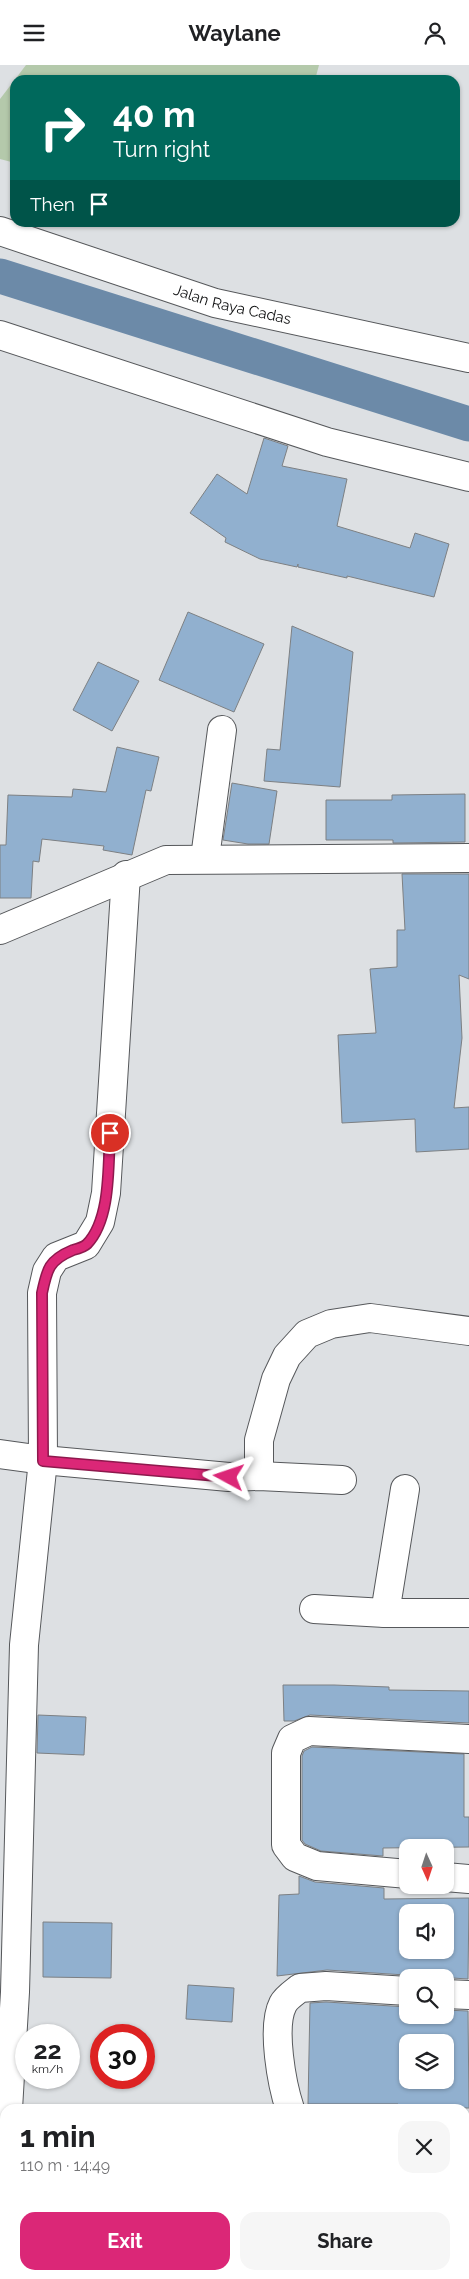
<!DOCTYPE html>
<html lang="en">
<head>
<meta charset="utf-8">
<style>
	body { margin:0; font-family:Raleway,sans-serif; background:#f6f6f6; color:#202124; height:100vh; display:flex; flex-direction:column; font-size:19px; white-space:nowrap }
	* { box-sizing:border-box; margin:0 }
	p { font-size:16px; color:#757577 }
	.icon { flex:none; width:28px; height:28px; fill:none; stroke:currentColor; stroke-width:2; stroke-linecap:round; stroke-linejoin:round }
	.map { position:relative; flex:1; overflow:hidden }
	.drawer { position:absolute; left:0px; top:2039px; width:470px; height:176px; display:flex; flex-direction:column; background:#fff; border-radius:15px 15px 0 0; box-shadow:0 1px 4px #0004 }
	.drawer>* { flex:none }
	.top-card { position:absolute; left:10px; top:10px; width:450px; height:152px; border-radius:15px; box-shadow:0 1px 4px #0004; background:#00695c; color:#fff; overflow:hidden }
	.needle { width:32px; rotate:177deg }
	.controls { position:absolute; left:399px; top:1774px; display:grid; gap:10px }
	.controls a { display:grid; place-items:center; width:55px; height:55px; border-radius:10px; background:#fff; box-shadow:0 1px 4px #0004; font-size:25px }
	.speed { position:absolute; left:15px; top:1959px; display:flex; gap:10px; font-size:25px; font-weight:700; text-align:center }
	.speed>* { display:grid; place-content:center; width:65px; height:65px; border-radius:50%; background:#fff; box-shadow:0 1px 4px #0004; line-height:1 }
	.speed small { font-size:12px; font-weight:400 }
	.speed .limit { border:8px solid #d22; background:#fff; color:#111 }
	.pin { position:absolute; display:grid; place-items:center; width:42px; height:42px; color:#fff; margin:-21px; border:2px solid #fff; border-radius:50%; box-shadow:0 1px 5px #0007 }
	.me { position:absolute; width:55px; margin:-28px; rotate:275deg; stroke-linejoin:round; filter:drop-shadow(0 0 4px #0008) }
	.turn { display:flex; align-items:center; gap:18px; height:105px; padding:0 20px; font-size:22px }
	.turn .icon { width:65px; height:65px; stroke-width:2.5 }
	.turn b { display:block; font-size:35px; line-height:42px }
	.then { display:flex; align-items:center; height:48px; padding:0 20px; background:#0003; gap:10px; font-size:19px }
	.round { display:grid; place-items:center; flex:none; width:52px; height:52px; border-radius:15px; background:#f6f6f6 }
	.overview { display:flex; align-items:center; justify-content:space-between; height:85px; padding:0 20px }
	h1 { font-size:30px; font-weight:700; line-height:38px }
	.cta { display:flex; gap:10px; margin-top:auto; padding:10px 20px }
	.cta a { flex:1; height:58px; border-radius:15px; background:#db2777; color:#fff; font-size:20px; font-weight:700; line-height:58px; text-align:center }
	.cta a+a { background:#f6f6f6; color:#202124 }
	header { display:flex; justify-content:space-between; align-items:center; height:65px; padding:0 20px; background:#fff; font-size:22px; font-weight:700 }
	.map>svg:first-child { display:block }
	.built { fill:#cbd4dd }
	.green { fill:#b4c9ab }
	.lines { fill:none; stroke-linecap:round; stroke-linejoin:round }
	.canal { stroke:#6c8aa8; stroke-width:35 }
	.building { fill:#91b0cf; stroke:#7d8083; fill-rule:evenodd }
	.street-casing { stroke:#56585b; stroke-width:30 }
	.secondary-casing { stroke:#56585b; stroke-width:30 }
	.street { stroke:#fff; stroke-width:28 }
	.secondary { stroke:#fff; stroke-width:28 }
	.route-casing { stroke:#8e194d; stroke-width:12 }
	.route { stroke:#db2777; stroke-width:9 }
	.labels { text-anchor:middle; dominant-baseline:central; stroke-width:5; stroke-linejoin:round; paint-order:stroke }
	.street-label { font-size:15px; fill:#0e0f10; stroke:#eaedf0 }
</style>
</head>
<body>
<header><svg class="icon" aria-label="menu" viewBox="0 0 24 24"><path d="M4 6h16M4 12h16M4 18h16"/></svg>Waylane<svg class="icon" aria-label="person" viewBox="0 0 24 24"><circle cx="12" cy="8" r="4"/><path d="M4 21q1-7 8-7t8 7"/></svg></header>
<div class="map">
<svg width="469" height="2214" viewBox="0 0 469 2214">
	<rect width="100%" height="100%" fill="#dde0e3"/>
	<!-- built -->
	<path class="built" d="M0,2145H5V2210H465V2158H469V2214H0Z"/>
	<!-- green -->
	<path class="green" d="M26,0H319L315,15H15V98L0,94V34Z"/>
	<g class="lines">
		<!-- canal -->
		<path class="canal" d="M0,211L469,359"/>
	</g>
	<!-- building -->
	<g class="building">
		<path d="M264,373L288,381L282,401L347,414L337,461L410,483L415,468L449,479L434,532L347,511V513L298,502V499L297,502L260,494L225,477L226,473L190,448L217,409L247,429Z"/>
		<path d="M188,547L264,579L234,647L159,615Z"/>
		<path d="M292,561L353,587L340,722L264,716L267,684L280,685Z"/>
		<path d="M98,597L139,616L112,666L73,645Z"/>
		<path d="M117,682L159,692L151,726L146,725L132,790L103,785L104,781L42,774L39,797L33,796L31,833H0V780H6L8,730L72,732L73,724L106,727Z"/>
		<path d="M232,718L277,726L269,779H248L223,775Z"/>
		<path d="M465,729V777L393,778V775H326V735H392V730Z"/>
		<path d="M402,809H469V914L459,910L462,973L454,1043L469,1042V1084L416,1087L415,1054L342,1058L338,970L376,968L370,904L397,902V865H405Z"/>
		<path d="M283,1620H334L389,1622V1625L469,1626V1658L310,1650L294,1656H284Z"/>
		<path d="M38,1650L86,1652L84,1690L37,1688Z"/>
		<path d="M312,1682L464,1689V1752H469V1782L383,1783V1791L321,1786L305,1779L302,1775V1691L304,1686Z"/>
		<path d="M299,1811L315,1817L384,1823V1834L469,1833L468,1914L327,1905L277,1911L279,1830L299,1829ZM408,1848H445V1885H408Z"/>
		<path d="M43,1857L112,1858L111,1913L43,1912Z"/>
		<path d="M188,1920L234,1923L232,1957L186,1954Z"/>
		<path d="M326,1937L408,1942V1950H445V1945L468,1946L469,2043H398V2039H308L310,1938ZM408,1978H445V2015H408Z"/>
	</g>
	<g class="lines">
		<!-- street casing -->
		<g class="street-casing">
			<g id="street">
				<path d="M0,270L327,377L469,412"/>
				<path d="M205,793L222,665"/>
				<path d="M0,865L166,795L469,793"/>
				<path d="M0,1389L43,1395L229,1412L259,1411L342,1415"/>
				<path d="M259,1411V1375L276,1314L287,1291L307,1269L331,1259L370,1253L469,1266"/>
				<path d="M314,1544L385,1548H469"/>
				<path d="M385,1548L405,1424"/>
				<path d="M408,1809L317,1801L295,1792L286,1780V1688L292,1674L309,1666L469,1674"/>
				<path d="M445,1812L469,1814"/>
				<path d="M445,1929L469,1930"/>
				<path d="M8,2044L15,1927L24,1580L43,1395L42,1228L47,1206L56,1192L86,1180L100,1157L106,1128L126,810"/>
				<path d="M290,2044C282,2020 271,1962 283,1939C286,1933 295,1927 300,1923L326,1921L408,1926"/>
				<path d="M465,2073H469"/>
				<path d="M0,2163L5,2086"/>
			</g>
		</g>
		<!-- secondary casing -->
		<g class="secondary-casing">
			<g id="secondary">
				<path id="s1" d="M0,166L215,238L469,293"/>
			</g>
		</g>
		<!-- street -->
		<use href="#street" class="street"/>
		<!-- secondary -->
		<use href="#secondary" class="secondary"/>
	</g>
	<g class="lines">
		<!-- route casing -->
		<g class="route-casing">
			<path id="route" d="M110,1068C108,1101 111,1154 87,1179C84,1182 77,1184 73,1185C49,1195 47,1204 42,1228L43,1396L229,1412"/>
		</g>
		<!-- route -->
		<use href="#route" class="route"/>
	</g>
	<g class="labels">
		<!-- street labels -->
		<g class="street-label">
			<text stroke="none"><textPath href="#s1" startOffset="244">Jalan Raya Cadas</textPath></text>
		</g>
	</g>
</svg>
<div class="controls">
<a><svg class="needle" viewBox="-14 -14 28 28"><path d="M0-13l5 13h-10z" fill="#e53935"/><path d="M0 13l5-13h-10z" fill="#757577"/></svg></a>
<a><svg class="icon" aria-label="sound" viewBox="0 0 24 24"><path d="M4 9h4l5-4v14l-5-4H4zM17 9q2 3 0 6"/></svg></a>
<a><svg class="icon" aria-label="search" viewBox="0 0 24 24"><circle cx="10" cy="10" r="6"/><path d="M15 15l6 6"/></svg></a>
<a><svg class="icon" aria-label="layers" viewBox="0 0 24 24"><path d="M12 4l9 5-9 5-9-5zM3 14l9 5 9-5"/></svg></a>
</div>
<div class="speed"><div>22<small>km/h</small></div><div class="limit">30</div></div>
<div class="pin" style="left:110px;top:1068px;background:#d93025"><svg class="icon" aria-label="arrive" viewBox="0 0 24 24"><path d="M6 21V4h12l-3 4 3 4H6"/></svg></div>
<svg class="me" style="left:229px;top:1412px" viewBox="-20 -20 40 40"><path d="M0-17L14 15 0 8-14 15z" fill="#db2777" stroke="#fff" stroke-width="4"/></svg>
<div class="top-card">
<div class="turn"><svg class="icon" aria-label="right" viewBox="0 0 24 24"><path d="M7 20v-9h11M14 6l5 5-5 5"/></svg><div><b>40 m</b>Turn right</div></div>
<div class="then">Then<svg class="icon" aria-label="arrive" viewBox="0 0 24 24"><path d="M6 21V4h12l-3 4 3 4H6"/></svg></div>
</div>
<section class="drawer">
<div class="overview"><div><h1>1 min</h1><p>110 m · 14:49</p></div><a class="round"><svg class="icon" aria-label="close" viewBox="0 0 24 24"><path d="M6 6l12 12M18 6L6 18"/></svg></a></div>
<div class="cta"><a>Exit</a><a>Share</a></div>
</section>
</div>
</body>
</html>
